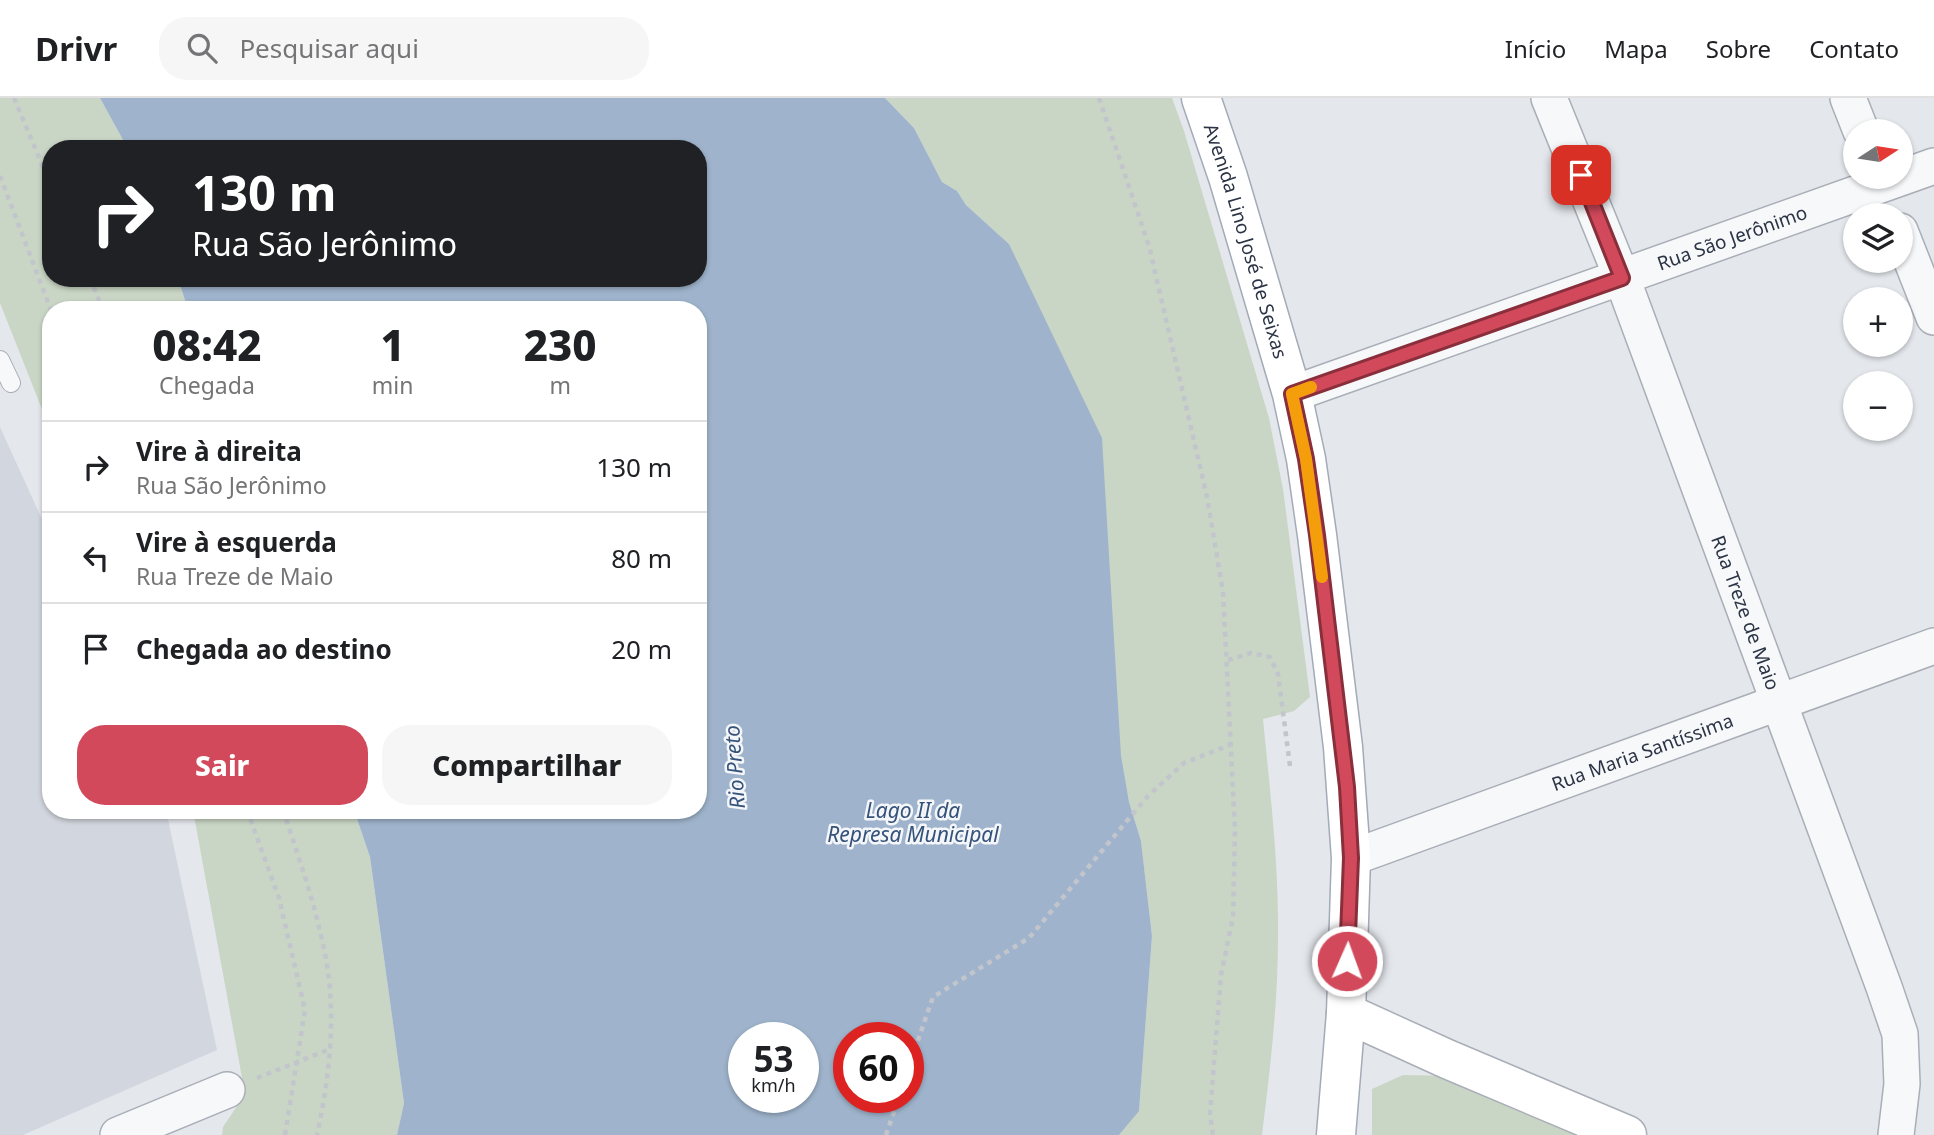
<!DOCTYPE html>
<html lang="pt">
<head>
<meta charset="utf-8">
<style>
	body { margin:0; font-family:"Noto Sans",sans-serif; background:#f6f6f6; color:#202124; height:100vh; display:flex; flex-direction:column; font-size:26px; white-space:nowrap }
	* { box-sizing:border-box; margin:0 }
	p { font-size:23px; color:#757577 }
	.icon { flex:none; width:38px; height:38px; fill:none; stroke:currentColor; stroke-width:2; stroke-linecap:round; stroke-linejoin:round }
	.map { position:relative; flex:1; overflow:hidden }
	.details { position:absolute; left:42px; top:203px; width:665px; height:518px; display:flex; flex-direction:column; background:#fff; border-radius:28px; box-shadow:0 2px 5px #0004 }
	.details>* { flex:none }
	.banner { position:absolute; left:42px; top:42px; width:665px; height:147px; border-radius:28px; box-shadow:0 2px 5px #0004; background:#202124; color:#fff; overflow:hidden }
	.needle { width:46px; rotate:78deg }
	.fabs { position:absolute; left:1843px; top:21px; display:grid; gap:14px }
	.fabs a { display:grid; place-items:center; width:70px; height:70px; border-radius:50%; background:#fff; box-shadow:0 2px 5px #0004; font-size:35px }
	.speed { position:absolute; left:728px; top:924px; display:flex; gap:14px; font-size:35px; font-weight:700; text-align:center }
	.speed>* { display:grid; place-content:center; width:91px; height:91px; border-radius:50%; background:#fff; box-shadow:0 2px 5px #0004; line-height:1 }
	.speed small { font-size:18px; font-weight:400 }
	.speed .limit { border:10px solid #d22; background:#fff; color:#111 }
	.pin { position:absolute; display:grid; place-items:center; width:60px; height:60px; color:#fff; margin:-30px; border-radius:14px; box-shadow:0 4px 10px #0006 }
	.me { position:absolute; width:77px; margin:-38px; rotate:2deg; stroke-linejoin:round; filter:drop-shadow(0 0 5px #0008) }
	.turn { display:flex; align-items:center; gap:24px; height:147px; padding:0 35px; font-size:32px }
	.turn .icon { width:91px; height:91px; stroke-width:2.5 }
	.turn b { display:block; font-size:49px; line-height:60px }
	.eta { display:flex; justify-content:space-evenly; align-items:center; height:119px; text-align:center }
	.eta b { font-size:42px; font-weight:800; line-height:49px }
	.action { display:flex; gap:14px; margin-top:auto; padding:14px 35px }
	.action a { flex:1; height:80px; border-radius:28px; background:#d1495b; color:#fff; font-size:28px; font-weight:800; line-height:80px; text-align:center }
	.action a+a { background:#f6f6f6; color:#202124 }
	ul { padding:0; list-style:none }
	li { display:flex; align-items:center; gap:21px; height:91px; padding:0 35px; border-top:2px solid #e0e0e0 }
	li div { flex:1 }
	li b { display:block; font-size:26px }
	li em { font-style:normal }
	header { display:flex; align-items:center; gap:42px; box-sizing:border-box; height:98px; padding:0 35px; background:#fff; border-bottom:2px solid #e0e0e0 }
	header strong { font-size:33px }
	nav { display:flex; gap:38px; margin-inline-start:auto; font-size:24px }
	.search { width:490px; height:63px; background:#f6f6f6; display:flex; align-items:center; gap:18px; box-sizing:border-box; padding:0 24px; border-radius:28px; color:#757577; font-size:26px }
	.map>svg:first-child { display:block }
	.built { fill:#d2d6de }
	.green { fill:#c9d6c5 }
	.water { fill:#9fb4cc; fill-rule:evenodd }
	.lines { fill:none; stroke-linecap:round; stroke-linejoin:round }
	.service-casing { stroke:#a9aeb7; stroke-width:20 }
	.minor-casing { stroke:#a9aeb7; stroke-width:38 }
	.secondary-casing { stroke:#a9aeb7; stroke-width:41 }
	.primary-casing { stroke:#a3abb8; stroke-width:41 }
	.path { stroke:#c2c5cb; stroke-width:4.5; stroke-dasharray:5 5; stroke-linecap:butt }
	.service { stroke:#f7f8fa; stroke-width:18 }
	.minor { stroke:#f7f8fa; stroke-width:35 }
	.secondary { stroke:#fff; stroke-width:38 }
	.primary { stroke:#fff; stroke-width:38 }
	.route-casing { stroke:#882f3b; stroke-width:18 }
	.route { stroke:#d1495b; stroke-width:12 }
	.slow { stroke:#f59e0b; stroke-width:12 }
	.labels { text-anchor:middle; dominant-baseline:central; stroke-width:5; stroke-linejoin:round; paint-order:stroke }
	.street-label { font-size:19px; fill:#2b3445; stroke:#f4f6f9 }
	.water-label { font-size:21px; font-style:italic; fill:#34527a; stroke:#f4f6f9 }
</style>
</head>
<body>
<header>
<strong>Drivr</strong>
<div class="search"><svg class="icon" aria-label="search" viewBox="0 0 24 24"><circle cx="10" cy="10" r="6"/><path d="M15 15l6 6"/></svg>Pesquisar aqui</div>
<nav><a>Início</a><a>Mapa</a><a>Sobre</a><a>Contato</a></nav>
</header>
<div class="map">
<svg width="1934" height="1037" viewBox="0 0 1934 1037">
	<rect width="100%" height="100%" fill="#e4e7ec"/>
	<!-- built -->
	<path class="built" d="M0,329L51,441V712H166L217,952L23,1037H0Z"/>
	<!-- green -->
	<g class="green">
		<path d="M0,0H100L128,51H51V180H178L188,212H51V334L0,205Z"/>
		<path d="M885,0H1172L1184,33L1269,320L1283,391L1310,599L1294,613L1263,621C1270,693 1279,767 1278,840C1278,906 1270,971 1262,1037H1119L1139,1012L1152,838L1141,743L1129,704L1009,146L966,107L957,93L942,84L914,30Z"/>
		<path d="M193,712H354L370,759L404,1005L397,1037H222L223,1029L245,996Z"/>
		<path d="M1403,977L1455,978L1589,1037H1372V991Z"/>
	</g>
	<!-- water -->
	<path class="water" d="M100,0H885L914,30L942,84L957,93L966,107L1009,146L1102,340L1121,658L1129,704L1141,743L1152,838L1139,1013L1119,1037H397L404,1005L370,759L354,712H698V212H188L178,180H698V51H128ZM744,940H803V999H744ZM849,940H908V999H849Z"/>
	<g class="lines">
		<!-- service casing -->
		<g class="service-casing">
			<path id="service" d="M0,262L11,285"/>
		</g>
		<!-- minor casing -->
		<g class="minor-casing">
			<g id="minor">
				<path id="s1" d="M1549,0L1622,180L1884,889L1900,936L1902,986L1896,1037"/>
				<path d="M1848,0L1861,33"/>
				<path d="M1900,133L1934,219"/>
				<path id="s2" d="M1292,296L1934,68"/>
				<path id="s3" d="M1351,760L1934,548"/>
				<path d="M118,1037L227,992"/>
			</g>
		</g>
		<!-- secondary casing -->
		<g class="secondary-casing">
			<path id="secondary" d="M1346,915L1447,961L1627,1037"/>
		</g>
		<!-- primary casing -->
		<g class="primary-casing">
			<g id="primary">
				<path id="s4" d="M1201,0L1228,79L1292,296L1306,361L1317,437L1343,649L1351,760L1346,915L1336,1037"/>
			</g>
		</g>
		<!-- path -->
		<g class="path">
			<path d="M14,0L51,88"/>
			<path d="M1099,0L1149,148L1207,399L1223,494L1235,733L1233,819L1221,877L1210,1015L1213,1037"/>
			<path d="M0,78L51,212"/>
			<path d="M90,180L103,212"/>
			<path d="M1228,562L1251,555L1270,559L1278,576L1290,668"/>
			<path d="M247,712L279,800L305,912L285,1037"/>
			<path d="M283,712C300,763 318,814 327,867C336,923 329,982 317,1037"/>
			<path d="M908,971L933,899L1029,840L1147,699L1184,665L1232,646"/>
			<path d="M257,980L330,951"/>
			<path d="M886,1037L899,999"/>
		</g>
		<!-- service -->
		<use href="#service" class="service"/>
		<!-- minor -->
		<use href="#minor" class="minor"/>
		<!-- secondary -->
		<use href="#secondary" class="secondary"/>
		<!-- primary -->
		<use href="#primary" class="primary"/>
	</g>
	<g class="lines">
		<!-- route casing -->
		<g class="route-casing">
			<path id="route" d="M1347,863L1351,760L1347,689L1317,437L1306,361L1292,296L1622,180L1581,77"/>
		</g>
		<!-- route -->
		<use href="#route" class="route"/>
		<!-- slow -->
		<path class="slow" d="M1311,289L1292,296L1306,361L1322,479"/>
	</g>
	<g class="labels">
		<!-- street labels -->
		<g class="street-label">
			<text stroke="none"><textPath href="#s2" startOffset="467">Rua São Jerônimo</textPath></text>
			<text stroke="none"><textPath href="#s4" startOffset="150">Avenida Lino José de Seixas</textPath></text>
			<text stroke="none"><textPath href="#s1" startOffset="551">Rua Treze de Maio</textPath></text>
			<text stroke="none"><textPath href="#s3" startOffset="310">Rua Maria Santíssima</textPath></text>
		</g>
		<!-- water labels -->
		<g class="water-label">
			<text transform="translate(734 669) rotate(-94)">Rio Preto</text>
			<text x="913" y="712">Lago II da<tspan x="913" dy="24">Represa Municipal</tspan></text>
		</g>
	</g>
</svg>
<div class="fabs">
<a><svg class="needle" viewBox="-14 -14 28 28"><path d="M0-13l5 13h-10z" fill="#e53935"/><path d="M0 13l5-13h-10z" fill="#757577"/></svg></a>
<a><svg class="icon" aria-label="layers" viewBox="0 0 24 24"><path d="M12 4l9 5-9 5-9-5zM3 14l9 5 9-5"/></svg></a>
<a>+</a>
<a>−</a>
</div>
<div class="speed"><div>53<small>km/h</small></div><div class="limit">60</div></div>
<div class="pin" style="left:1581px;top:77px;background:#d93025"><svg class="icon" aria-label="arrive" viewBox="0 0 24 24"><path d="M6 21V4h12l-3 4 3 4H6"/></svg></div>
<svg class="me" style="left:1347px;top:863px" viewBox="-20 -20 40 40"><circle r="17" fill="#d1495b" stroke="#fff" stroke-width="3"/><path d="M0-11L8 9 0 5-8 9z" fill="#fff"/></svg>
<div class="banner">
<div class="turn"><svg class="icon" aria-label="right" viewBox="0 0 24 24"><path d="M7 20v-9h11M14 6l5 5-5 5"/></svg><div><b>130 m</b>Rua São Jerônimo</div></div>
</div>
<section class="details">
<div class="eta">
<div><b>08:42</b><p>Chegada</p></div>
<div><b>1</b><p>min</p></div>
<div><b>230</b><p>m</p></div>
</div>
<ul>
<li><svg class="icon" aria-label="right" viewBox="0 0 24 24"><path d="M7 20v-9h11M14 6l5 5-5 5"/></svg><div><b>Vire à direita</b><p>Rua São Jerônimo</p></div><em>130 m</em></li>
<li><svg class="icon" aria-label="left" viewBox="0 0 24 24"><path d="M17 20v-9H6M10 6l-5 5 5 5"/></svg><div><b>Vire à esquerda</b><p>Rua Treze de Maio</p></div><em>80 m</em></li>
<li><svg class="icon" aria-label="arrive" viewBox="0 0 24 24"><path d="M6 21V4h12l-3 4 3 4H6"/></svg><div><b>Chegada ao destino</b></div><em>20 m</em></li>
</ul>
<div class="action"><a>Sair</a><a>Compartilhar</a></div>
</section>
</div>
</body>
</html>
